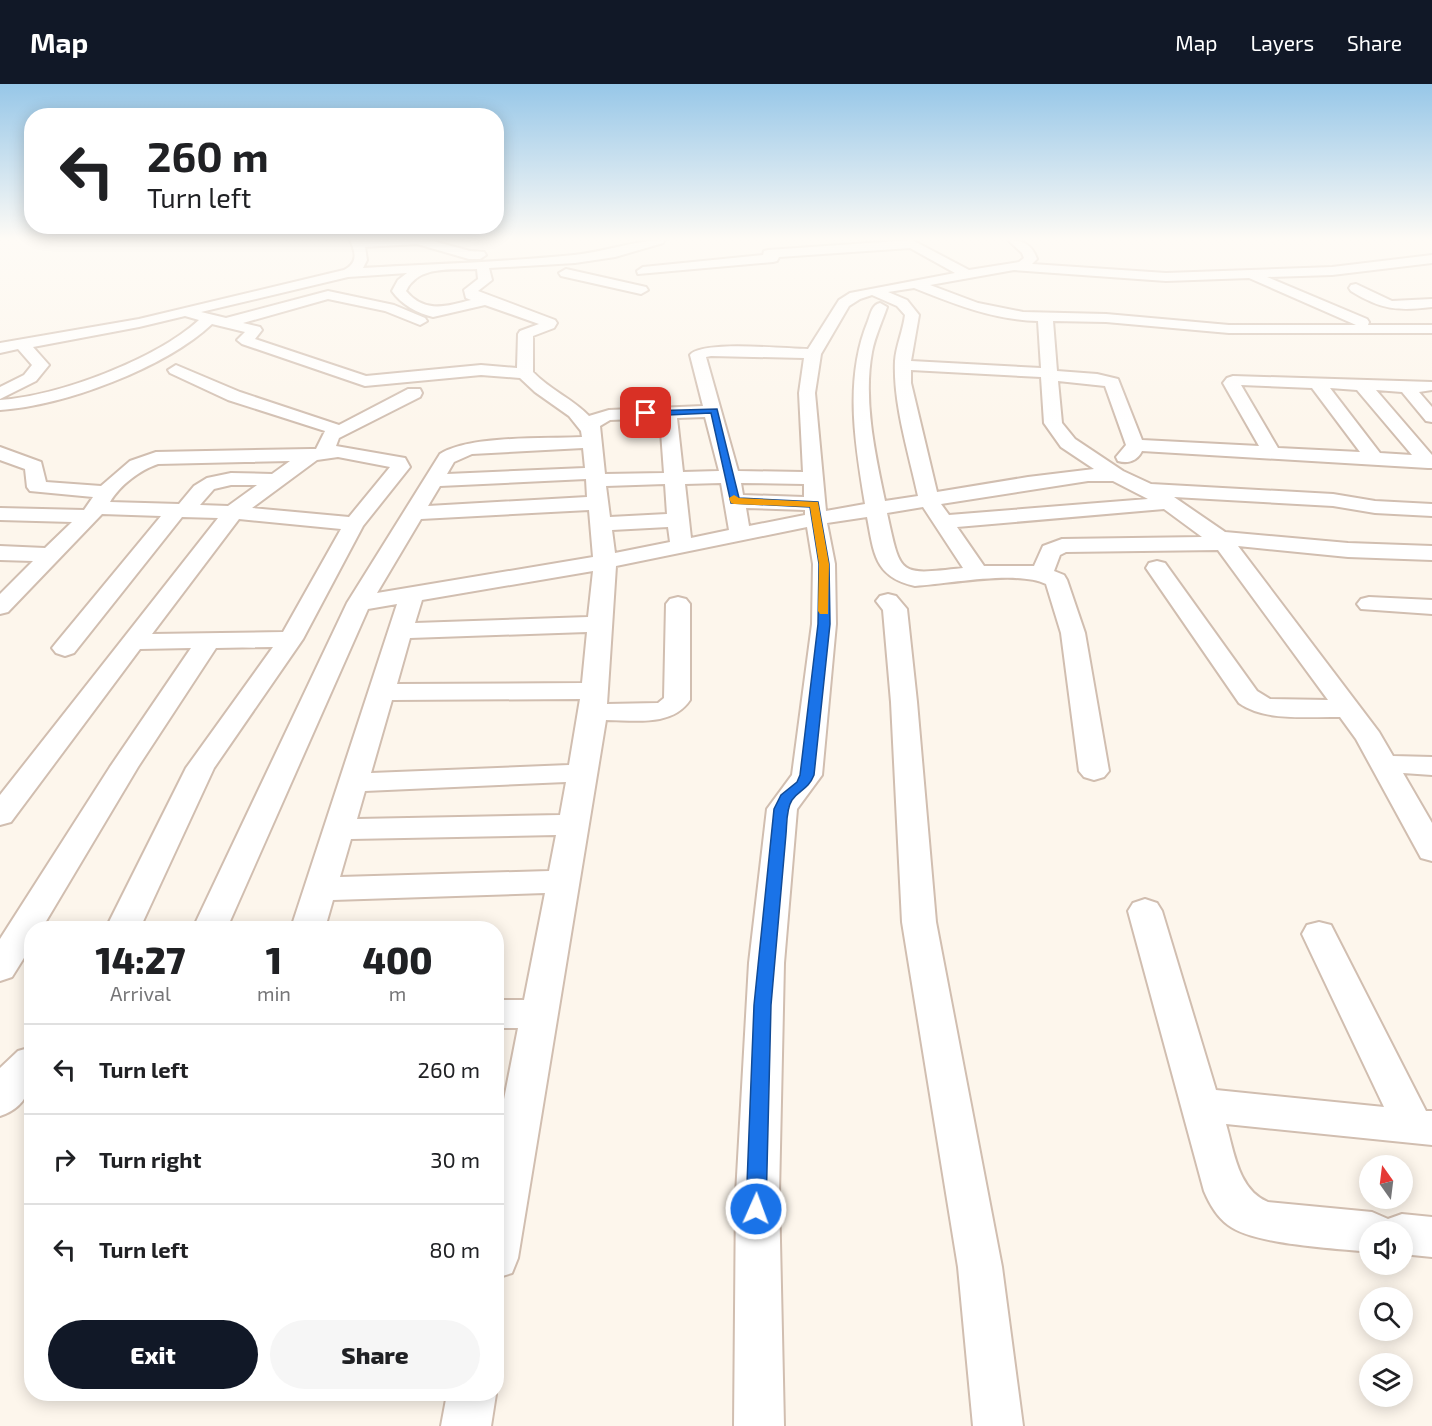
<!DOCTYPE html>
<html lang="en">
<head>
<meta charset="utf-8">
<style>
	body { margin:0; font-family:"Exo 2",sans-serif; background:#f6f6f6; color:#202124; height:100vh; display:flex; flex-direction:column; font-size:22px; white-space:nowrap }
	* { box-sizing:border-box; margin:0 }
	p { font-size:20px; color:#757577 }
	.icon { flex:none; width:33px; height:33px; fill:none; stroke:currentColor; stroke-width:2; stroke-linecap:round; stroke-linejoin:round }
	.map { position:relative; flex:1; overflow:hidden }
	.details { position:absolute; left:24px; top:837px; width:480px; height:480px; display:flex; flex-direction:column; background:#fff; border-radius:24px; box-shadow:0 3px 15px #0003 }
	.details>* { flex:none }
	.top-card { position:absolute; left:24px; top:24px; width:480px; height:126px; border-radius:24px; box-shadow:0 3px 15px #0003; background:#fff; color:#202124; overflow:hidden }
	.needle { width:39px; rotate:346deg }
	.tools { position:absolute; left:1359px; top:1071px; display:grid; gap:12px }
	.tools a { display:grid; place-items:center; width:54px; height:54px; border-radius:50%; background:#fff; box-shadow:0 3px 15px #0003; font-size:30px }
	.pin { position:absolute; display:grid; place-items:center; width:51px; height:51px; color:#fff; margin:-26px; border-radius:12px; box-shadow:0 3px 9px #0006 }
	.me { position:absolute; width:66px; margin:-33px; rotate:2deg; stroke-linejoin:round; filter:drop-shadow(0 0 4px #0008) }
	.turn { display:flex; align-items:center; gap:21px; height:126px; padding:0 24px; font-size:27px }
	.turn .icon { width:78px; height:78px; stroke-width:2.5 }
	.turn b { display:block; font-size:42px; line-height:51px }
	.eta { display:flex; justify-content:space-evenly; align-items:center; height:102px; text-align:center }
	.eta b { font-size:36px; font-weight:800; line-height:42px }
	.button { display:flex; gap:12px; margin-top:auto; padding:12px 24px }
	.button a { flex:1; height:69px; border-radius:36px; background:#111827; color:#fff; font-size:24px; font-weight:800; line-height:69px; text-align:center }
	.button a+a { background:#f6f6f6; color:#202124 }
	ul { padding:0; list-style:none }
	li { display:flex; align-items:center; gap:18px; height:90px; padding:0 24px; border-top:2px solid #e0e0e0 }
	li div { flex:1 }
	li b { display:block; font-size:22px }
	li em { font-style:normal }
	header { display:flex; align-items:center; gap:36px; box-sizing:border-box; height:84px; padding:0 30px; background:#111827; color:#fff }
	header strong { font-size:28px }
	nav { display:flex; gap:33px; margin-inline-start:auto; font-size:21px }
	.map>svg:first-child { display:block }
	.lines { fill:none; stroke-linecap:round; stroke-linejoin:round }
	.street-casing { stroke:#d1beb0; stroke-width:4 }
	.street { fill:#fff; fill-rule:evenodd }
	.route { fill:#1a73e8; stroke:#114b97; stroke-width:1.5 }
	.slow { fill:#f59e0b }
</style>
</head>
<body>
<header>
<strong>Map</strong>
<nav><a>Map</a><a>Layers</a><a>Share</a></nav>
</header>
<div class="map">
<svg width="1432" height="1342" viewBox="0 0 1432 1342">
	<rect width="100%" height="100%" fill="#fdf6ec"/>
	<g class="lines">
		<!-- street casing -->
		<g class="street-casing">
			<g id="street">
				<path d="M350,156H429L470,167L484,168L486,171L480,175H469L417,160L365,163L367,176L363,184C433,180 504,178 574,171C605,168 634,156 665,156L663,159L615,173L575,179L489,184L492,196L478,207L555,236L557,239L554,244L533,252V288C550,306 573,315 589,332L609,326L703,322L690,271C702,256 786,265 808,265L839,216L850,209L955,189L910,164L779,173L777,177L773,178L638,190L637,187L643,183L763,171L764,167L768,166L912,156L969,186L1019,178L1024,174L1022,169L1008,156C1023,156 1032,161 1037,175L1032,180L1166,189L1332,183L1432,171V179L1332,191L1267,193L1367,235L1369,238L1368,241H1432V249H1229L1106,238L1053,237L1057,287L1097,290L1118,295L1142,356L1259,362L1223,299L1227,294L1233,292L1432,298V306L1419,308L1432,323V338L1426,337L1402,308L1376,306L1432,371V384H1428L1142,367C1137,377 1128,380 1118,377L1116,373L1126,361L1105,302L1058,297L1062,339L1075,355L1123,387L1151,400L1333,410L1375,417L1432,420V432L1375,429L1333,422L1174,413L1225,448L1348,459L1432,462V476L1348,473L1238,462L1379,648L1393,672L1432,673V691L1403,689L1432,739V777L1421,774L1356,655L1340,633C1307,632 1266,638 1239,619L1146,484L1149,479L1157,477L1165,479L1257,607L1270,615L1328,616L1218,466L1066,468L1060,471L1054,487L1064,491L1067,496L1085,549L1109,687L1104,693L1094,696L1084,693L1079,687L1061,549L1046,500C1017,486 948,500 915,502C874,493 874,469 867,433L827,439L835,480L836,540L822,691L797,725L784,879L779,1110L784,1342H734L736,1110L749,879L767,725L792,691L812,540L813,480L807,443L616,482L607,620L658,619L664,614L666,520L670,515L678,513L686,515L690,520V616C672,643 635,636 606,636L518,1174L512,1189L496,1194V1056L518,944H496V916H524L545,809L333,816L325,844H291L397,520L368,525L227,844H193L347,519L440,370C470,351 545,355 582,353L581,347L569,332L535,308L520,294L481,291L365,302L242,260L237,256L245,248L212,240C165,284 64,322 0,326V316C58,312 155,276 199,236L185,232L139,243L33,263L49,281L36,297L0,315V303L24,291L32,281L18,265L0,269V259L139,235L344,186C358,179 356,169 350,156ZM477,185L478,195L464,206L466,214L471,216C447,222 425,230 406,207C418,181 452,186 477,185ZM1014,186L1166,197L1249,194L1356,241H1229L1106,230L1023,228L978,219L930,201ZM407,189L398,196L392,207C402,221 417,229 433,233L485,221L539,240L520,247L518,250L517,284L481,281L366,292L255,255L262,246L260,243L243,239L328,215L385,227L420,241L427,237L425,234L394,221L328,207L226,234L201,228L348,193ZM914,204C954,220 994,236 1038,237L1041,284L911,277L919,231L907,216L888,208ZM872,211L897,222L905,231C903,247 896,262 895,277C893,320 909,370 918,412L885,417C875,370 863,316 872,268C875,252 882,238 887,223L880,219C872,221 871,229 868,237C844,295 855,360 865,420L826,427L815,309L821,270L849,222L860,215ZM711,272L804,274L799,309L803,388L738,387L706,273ZM911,286L1041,293L1044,339L1061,363L1094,385L1028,393L937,408L911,299ZM1241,301L1312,304L1360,368L1278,364ZM1330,304L1357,306L1412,371L1380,369ZM705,333L719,387L683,388L677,334ZM660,334L664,389L605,390L600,342L610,336ZM583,364L585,384L447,390L454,378L472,370ZM586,395L587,413L428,422L440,402ZM1088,397H1113L1148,415L949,431L941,420ZM721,399L729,446L691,454L685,400ZM741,399L804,400V413L743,411ZM665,400L667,430L610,433L606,402ZM923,423L963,484C898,491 901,493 887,429ZM746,424L805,426V431L749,442ZM1164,425L1202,453L1062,455L1043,462L1034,482H984L957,443ZM589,426L593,473L377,509L421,435ZM668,443L670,458L615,469L612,446ZM593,487L588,533L415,539L422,516ZM587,548L582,599L397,600L410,554ZM580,615L569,681L371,689L392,616ZM566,698L560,731L357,735L365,707ZM556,751L549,787L340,793L351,755Z"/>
				<path d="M566,185L646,203L648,206L641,210L561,192L559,189Z"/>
				<path d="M1356,200L1392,217L1432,215V223C1397,227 1382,226 1351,207L1349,204L1351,201Z"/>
				<path d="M176,281L240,308L339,341L408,305H420L422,309L420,313L339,354L336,362L405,374L410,383L363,442L303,555L214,684L140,844H106L186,684L273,563L216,564L138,683L42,844H32V861L12,893L0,897V855L110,683L191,564L140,565L11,738L0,741V711L218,434L182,433L74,569L65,572L56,569L52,564L56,559L161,432L102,430L8,528L0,530V510L33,477L0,476V462L45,464L72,438L0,436V424L84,426L93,413L30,407L27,403L25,385L0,376V363L41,378L46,398L101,402L130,377L156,368L311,365H316L325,347L228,316L170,289L168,286ZM338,373L390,383L349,433L252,424L317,376ZM290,377L272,390L231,389L207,394L194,402L179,420L110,418C120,401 140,386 158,380ZM231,401H257L228,422L200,421L214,405ZM239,435L341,445L283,548L152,550Z"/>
				<path d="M888,510L896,512L907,525L917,618L936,838L1002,1183L1023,1342H973L958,1183L902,838L891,618L883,526L876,517L880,512Z"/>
				<path d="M1369,513L1432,516V530L1361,525L1357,520L1361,515Z"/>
				<path d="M1145,815L1157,819L1162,827L1216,1006L1384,1023L1302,850L1307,841L1319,838L1331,841L1426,1027H1432V1061L1226,1040C1234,1067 1238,1106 1268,1118L1372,1128L1388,1135L1402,1130L1432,1133V1173L1402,1170V1148H1370V1168C1335,1164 1254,1161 1228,1141C1217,1133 1209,1119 1204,1107L1128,827L1133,819Z"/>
				<path d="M32,963C32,993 34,1021 0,1032V984L18,967Z"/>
				<path d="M447,1310H496L491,1342H441Z"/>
			</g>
		</g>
		<!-- street -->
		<use href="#street" class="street"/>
	</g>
	<!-- sky -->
	<linearGradient id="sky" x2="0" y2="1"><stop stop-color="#97c7e8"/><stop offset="0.45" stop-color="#fefbf6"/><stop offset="1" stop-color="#fefbf6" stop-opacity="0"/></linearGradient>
	<rect width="1432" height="344" fill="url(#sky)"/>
	<!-- route -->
	<path class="route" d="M717,325L739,414L818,418L829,480L830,540L814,691C808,706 800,705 792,716C786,725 787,740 786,750L771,921L766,1125L763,1132L756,1135L749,1132L746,1125L754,921L774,725L781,711L797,698L800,691L818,540L819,480L810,423L731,419L711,329L646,332L642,329L646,327Z"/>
	<!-- slow -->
	<path class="slow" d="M734,411L739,414L818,418L829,480L828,530H820L818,527L819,480L810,423L734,420L731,419L729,414Z"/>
</svg>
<div class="tools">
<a><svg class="needle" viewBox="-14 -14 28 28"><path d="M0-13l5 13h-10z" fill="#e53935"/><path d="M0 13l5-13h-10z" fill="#757577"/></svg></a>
<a><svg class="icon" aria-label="sound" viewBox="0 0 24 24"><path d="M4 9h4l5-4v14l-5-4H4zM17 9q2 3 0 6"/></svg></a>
<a><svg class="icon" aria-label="search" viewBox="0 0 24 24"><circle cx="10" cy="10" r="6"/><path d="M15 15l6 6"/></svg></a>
<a><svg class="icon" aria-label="layers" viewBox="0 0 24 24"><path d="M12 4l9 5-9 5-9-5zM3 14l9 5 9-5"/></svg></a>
</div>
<div class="pin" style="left:646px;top:329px;background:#d93025"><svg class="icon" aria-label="arrive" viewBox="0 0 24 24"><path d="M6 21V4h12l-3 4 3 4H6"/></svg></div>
<svg class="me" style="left:756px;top:1125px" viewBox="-20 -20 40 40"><circle r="17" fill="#1a73e8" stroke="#fff" stroke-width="3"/><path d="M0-11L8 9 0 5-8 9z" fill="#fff"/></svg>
<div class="top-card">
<div class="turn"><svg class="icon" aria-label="left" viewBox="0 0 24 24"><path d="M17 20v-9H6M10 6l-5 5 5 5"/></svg><div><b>260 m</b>Turn left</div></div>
</div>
<section class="details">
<div class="eta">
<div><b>14:27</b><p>Arrival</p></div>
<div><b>1</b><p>min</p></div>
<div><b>400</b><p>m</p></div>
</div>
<ul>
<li><svg class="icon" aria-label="left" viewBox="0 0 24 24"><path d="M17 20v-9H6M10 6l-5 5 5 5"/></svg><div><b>Turn left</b></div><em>260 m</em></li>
<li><svg class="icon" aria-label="right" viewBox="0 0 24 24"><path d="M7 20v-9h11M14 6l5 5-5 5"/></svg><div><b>Turn right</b></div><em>30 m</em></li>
<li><svg class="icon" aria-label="left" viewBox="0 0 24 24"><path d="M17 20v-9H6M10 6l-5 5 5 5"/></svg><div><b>Turn left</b></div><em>80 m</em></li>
</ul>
<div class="button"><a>Exit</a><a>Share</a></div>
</section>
</div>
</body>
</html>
